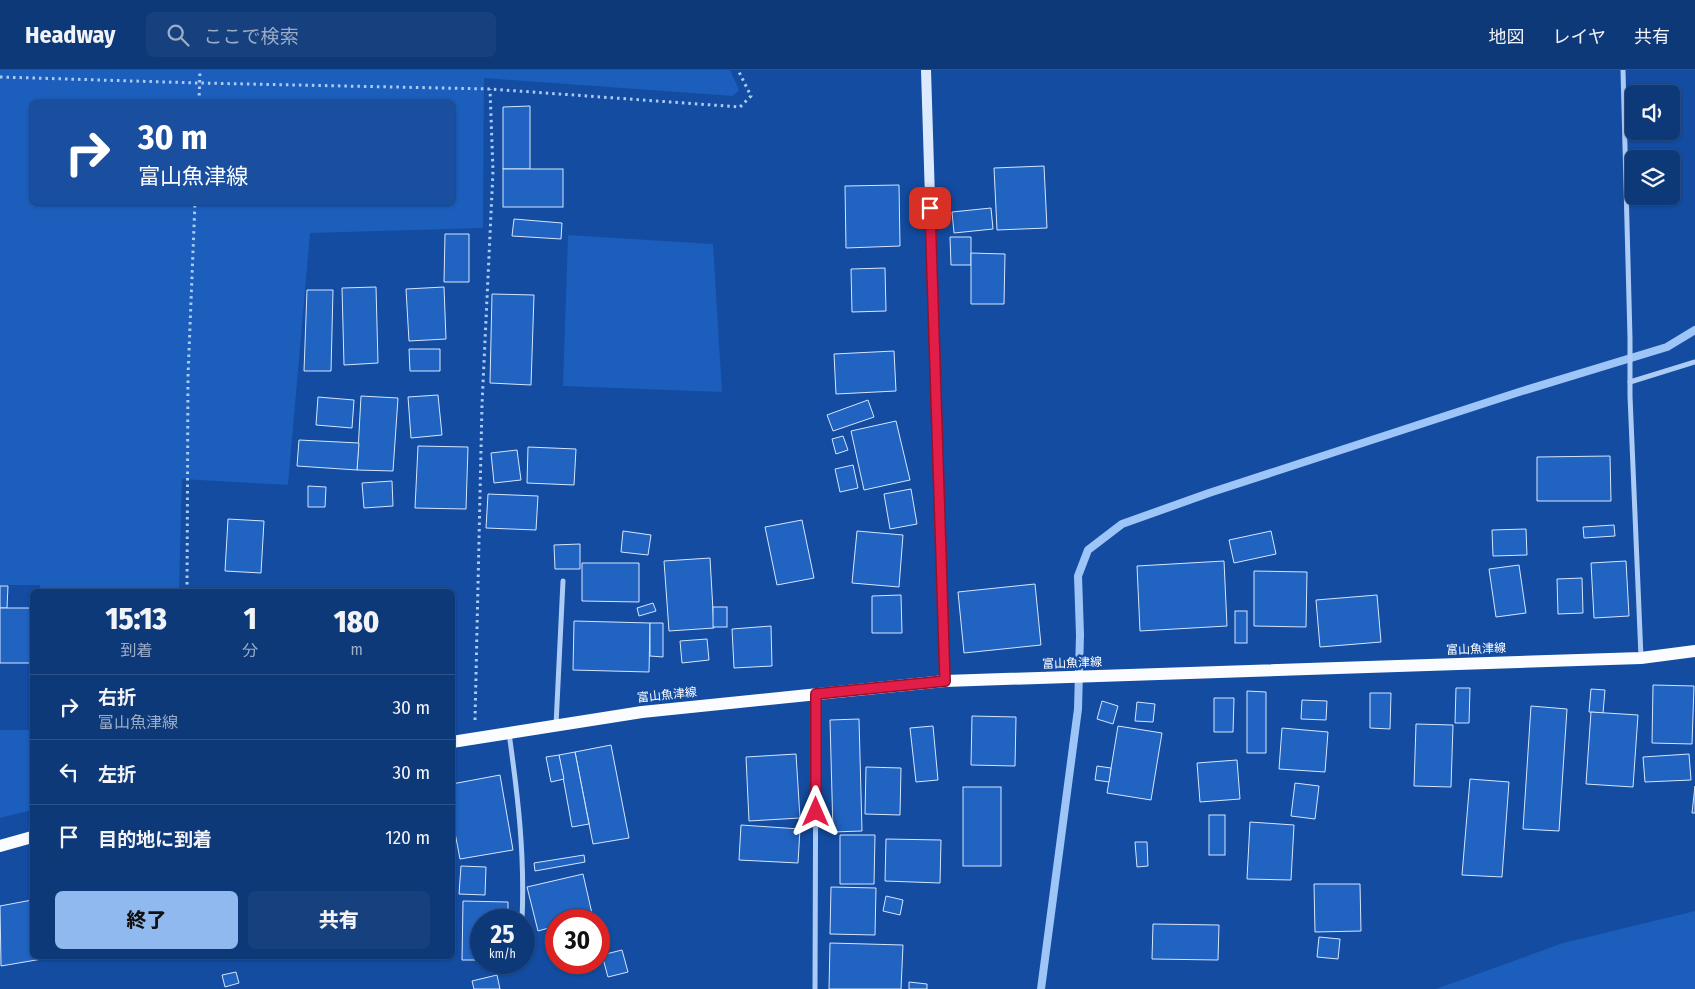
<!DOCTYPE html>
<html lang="ja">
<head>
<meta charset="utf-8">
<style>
	body { margin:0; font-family:"Fira Sans Condensed","Noto Sans JP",sans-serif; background:#17407e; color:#f1f3f6; height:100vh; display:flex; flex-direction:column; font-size:19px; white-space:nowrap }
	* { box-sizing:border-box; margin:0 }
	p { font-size:16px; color:#9bacc6 }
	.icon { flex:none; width:28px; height:28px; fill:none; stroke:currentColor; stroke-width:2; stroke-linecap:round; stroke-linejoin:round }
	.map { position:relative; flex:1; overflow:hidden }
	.side { position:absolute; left:30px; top:519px; width:425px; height:370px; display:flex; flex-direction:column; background:#0e3979; border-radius:8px; box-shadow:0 1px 4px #0004,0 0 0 1px #2e538a }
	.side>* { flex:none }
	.hud { position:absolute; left:30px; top:30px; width:425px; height:105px; border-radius:8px; box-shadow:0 1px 4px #0004,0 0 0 1px #2e538a; background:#1a4fa0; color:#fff; overflow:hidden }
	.buttons { position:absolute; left:1625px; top:15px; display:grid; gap:10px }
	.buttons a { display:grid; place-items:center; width:55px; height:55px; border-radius:8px; background:#0e3979; box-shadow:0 1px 4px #0004,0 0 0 1px #2e538a; font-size:25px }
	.speed { position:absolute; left:470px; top:839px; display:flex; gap:10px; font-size:25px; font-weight:700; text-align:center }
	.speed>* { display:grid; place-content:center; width:65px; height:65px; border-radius:50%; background:#0e3979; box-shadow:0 1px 4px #0004,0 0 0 1px #2e538a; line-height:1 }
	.speed small { font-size:12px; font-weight:400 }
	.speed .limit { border:8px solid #d22; background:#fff; color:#111 }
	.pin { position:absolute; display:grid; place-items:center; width:42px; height:42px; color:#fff; margin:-21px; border-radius:10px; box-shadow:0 2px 8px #0006 }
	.me { position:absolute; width:55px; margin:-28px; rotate:0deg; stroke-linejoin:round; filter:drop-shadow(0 0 4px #0008) }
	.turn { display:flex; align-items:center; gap:18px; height:105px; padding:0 25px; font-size:22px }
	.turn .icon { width:65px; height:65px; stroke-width:2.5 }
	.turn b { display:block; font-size:35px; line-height:42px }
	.eta { display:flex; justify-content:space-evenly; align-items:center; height:85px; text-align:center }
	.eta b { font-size:30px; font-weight:800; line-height:35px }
	.action { display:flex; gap:10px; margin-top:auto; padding:10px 25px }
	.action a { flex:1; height:58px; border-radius:8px; background:#90b9f0; color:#111; font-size:20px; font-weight:800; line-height:58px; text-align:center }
	.action a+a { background:#17407e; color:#f1f3f6 }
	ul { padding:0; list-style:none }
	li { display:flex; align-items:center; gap:15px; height:65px; padding:0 25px; border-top:1px solid #2e538a }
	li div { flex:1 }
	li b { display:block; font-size:19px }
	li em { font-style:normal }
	header { display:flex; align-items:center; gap:30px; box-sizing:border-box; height:70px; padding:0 25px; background:#0e3979; border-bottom:1px solid #2e538a }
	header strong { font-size:24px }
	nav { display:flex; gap:28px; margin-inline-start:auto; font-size:18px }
	.search { width:350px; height:45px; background:#17407e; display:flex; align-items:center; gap:12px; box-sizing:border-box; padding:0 18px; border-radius:8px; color:#9bacc6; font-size:19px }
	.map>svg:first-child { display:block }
	.green { fill:#1b5ebb; fill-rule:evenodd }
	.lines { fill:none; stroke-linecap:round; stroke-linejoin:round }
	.stream { stroke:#9ec5f7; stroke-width:8 }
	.building { fill:#2163c0; stroke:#d5e6fe }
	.path { stroke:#accbf5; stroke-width:3; stroke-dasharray:2.5 4; stroke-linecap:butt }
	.street { stroke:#accbf5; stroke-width:5 }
	.secondary { stroke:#dceafd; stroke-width:10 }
	.primary { stroke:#fafcff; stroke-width:12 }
	.route-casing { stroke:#92132f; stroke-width:12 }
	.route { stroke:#e11d48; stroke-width:9 }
	.labels { text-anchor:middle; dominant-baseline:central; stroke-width:5; stroke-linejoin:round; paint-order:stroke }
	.street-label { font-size:12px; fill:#fff; stroke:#134ca1 }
</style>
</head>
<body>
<header>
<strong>Headway</strong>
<div class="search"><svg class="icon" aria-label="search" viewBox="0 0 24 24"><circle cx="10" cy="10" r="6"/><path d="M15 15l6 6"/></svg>ここで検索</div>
<nav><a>地図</a><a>レイヤ</a><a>共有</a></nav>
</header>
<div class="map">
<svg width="1695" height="919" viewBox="0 0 1695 919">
	<rect width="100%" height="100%" fill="#134ca1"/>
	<!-- green -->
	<g class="green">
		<path d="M0,0H730L739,20L733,26L484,8L483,158L310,163L288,415L182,409L179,521H40V515H0ZM32,32H452V132H32Z"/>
		<path d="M568,165L713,174L722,322L563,316Z"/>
		<path d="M0,660H32V740L0,748Z"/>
		<path d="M1695,841V919H1436L1563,873Z"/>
	</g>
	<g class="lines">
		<!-- stream -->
		<path class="stream" d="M1041,919L1078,639L1080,565L1078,506L1088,480L1122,454L1209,423L1519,322L1667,277L1695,260"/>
	</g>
	<!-- building -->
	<g class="building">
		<path d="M530,36V99H503V37Z"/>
		<path d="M1044,96L1047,158L997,160L994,98Z"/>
		<rect x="503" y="99" width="60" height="38"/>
		<path d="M899,115L900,176L846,178L845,116Z"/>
		<path d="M991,138L993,159L954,163L952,142Z"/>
		<path d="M514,149L562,153L561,169L512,166Z"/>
		<path d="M445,164H469V212H444Z"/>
		<path d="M950,167H971V195H951Z"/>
		<path d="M971,183L1005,184L1004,234H971Z"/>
		<path d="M885,198L886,241L852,242L851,199Z"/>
		<path d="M376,217L378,293L344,295L342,218Z"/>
		<path d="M444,217L446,269L409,271L406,219Z"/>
		<path d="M307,220H333L331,301H304Z"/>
		<path d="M492,224L534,225L531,315L490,313Z"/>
		<path d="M409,279H440V301H410Z"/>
		<path d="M894,281L896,321L836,324L834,284Z"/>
		<path d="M438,325L442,365L411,368L408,327Z"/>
		<path d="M361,326L398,328L393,401L357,400Z"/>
		<path d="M318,327L354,330L352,358L316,355Z"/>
		<path d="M868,330L874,347L833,361L827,345Z"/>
		<path d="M896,351L910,410L864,420L851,361Z"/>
		<path d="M843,366L848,380L836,384L832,369Z"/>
		<path d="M299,370L359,373L357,400L297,396Z"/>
		<path d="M418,376L468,377L466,439L415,438Z"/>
		<path d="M528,377L576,379L574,415L527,413Z"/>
		<path d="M517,380L521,410L494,413L491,383Z"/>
		<path d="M1610,386L1611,431H1537V387Z"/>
		<path d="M853,395L858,418L840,422L835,399Z"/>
		<path d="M392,411L393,436L364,438L362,413Z"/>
		<path d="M308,416L326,417L325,437H308Z"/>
		<path d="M911,419L917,454L890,459L884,424Z"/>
		<path d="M488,424L538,426L536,460L486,458Z"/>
		<path d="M228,449L264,451L261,503L225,501Z"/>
		<path d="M802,450L814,508L777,515L765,457Z"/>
		<path d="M1614,455L1615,466L1584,468L1583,457Z"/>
		<path d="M1526,459L1527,485L1493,486L1492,460Z"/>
		<path d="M623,461L651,465L648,485L621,482Z"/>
		<path d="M857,461L903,465L899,517L852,513Z"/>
		<path d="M1271,461L1276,484L1234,493L1229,470Z"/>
		<path d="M580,474V499H555L554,475Z"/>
		<path d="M710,488L714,558L669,561L664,491Z"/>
		<path d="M1224,491L1227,556L1140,561L1137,496Z"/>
		<path d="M1626,491L1629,546L1594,548L1591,493Z"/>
		<path d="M582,493H639V532L582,531Z"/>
		<path d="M1519,495L1526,543L1496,547L1489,499Z"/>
		<path d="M1254,501L1307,502L1306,557L1254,556Z"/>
		<path d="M1582,508L1583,543L1558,544L1557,509Z"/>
		<path d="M1035,514L1041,575L964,583L958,522Z"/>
		<path d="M0,516H8L7,538H0Z"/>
		<path d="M901,525L902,563H872V526Z"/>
		<path d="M1377,525L1381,572L1320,577L1316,530Z"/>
		<path d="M653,533L656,541L639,546L637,538Z"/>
		<rect x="713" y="537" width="14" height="20"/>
		<rect x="0" y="538" width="32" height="55"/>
		<rect x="1235" y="541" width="12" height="32"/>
		<path d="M574,551L650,553L649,602L573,600Z"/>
		<path d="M650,553H663V587L650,586Z"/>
		<path d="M771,556L772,596L734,598L732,559Z"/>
		<path d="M707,569L709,590L682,593L680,571Z"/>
		<path d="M1653,615L1694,616L1692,674L1652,673Z"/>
		<path d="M1456,618H1470L1469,653H1455Z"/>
		<path d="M1591,619L1605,620L1603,643L1589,642Z"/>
		<path d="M1247,621L1266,622V683H1247Z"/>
		<path d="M1370,623H1391L1390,659L1370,658Z"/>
		<path d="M1214,628H1234L1233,662H1214Z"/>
		<path d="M1302,630L1327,631L1326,650L1301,649Z"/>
		<path d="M1102,631L1118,636L1113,654L1097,649Z"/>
		<path d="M1137,632L1155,634L1153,652L1135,651Z"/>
		<path d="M1531,636L1567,639L1559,761L1523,759Z"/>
		<path d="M1591,642L1638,645L1633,717L1586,714Z"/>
		<path d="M972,646L1016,647L1015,696L971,695Z"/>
		<path d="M859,649L862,761L833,762L830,650Z"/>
		<path d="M1416,654L1453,655L1451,717L1414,716Z"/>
		<path d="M933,656L938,710L916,712L910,658Z"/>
		<path d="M1118,656L1162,663L1151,730L1107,723Z"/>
		<path d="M1282,658L1328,662L1325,702L1279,699Z"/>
		<path d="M611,675L629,768L593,774L575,682Z"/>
		<path d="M575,682L589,754L572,757L559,685Z"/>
		<path d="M796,684L800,748L749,751L746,687Z"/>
		<path d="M1689,684L1691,710L1645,712L1643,687Z"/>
		<path d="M559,685L564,709L551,712L546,687Z"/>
		<path d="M1237,690L1240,729L1200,732L1197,693Z"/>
		<path d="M1097,696L1111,698L1109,712L1095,710Z"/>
		<path d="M866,697L901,698L900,745L865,744Z"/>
		<path d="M500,705L513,780L460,789L452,747V714Z"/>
		<path d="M1470,709L1509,712L1502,807L1462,805Z"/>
		<path d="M1295,713L1319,716L1315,749L1291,746Z"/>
		<path d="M1695,716V743H1692Z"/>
		<rect x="963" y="717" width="38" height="79"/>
		<rect x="1209" y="745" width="16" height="40"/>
		<path d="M1250,752L1294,755L1291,810L1247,809Z"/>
		<path d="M741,755L800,759L798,793L739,790Z"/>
		<path d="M840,765H875L874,814H840Z"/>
		<path d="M886,769L941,770L940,813L885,811Z"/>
		<path d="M1135,772H1147L1148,796L1137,797Z"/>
		<path d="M584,785L585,792L535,801L534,793Z"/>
		<path d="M461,796L486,797L485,825L459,824Z"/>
		<path d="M583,804L593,848L584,850H556V856L538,861L527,817Z"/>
		<path d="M1314,814H1360L1361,861L1315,862Z"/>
		<path d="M831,817L876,818L875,865L830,864Z"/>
		<path d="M886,826L903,830L900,845L883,841Z"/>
		<path d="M32,830V886H42V889L1,896L0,836Z"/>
		<path d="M463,831L508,832V850H481V890H462Z"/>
		<path d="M1153,854L1219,855L1218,890L1152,889Z"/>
		<path d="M1319,867L1340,869L1338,889L1317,887Z"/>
		<path d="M830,873L903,875L901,919H829Z"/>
		<path d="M622,880L628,902L608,907L602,885Z"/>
		<path d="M236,902L239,913L225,917L222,905Z"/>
		<path d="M497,905L500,919H474L472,911Z"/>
		<path d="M909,912L927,914V919H909Z"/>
	</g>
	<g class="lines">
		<!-- path -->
		<g class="path">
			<path d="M0,7L199,13L490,19L740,37L751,26L738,0"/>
			<path d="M199,32L200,0"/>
			<path d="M187,521L188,306L195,132"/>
			<path d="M475,650L482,335L493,101L490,19"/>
		</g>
		<!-- street -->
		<g class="street">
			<path d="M1623,0L1630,268V326L1641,587"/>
			<path d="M1630,312L1695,292"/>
			<path d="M556,655L563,511"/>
			<path d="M509,663C518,727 525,785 522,850"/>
			<path d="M815,919L816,624"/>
		</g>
		<!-- secondary -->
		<path class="secondary" d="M926,0L945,611"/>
		<!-- primary -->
		<g class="primary">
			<path d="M452,672L642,642L945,611L1641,588L1695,581"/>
			<path d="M0,776L32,767"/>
		</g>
	</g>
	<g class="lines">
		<!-- route casing -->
		<g class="route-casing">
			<path id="route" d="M816,742V624L945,611L930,138"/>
		</g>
		<!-- route -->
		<use href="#route" class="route"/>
	</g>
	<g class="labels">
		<!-- street labels -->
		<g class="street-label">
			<text transform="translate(1476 579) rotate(-2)">富山魚津線</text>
			<text transform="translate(1072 593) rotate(-2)">富山魚津線</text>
			<text transform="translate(667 625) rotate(-6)">富山魚津線</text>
		</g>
	</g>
</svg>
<div class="buttons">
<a><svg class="icon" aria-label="sound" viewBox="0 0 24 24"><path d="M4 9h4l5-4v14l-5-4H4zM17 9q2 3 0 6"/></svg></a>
<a><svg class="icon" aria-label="layers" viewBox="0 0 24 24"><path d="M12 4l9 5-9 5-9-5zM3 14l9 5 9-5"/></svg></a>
</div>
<div class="speed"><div>25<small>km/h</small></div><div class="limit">30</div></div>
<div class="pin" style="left:930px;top:138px;background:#d93025"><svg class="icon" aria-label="arrive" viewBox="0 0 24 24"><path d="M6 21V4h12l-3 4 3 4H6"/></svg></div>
<svg class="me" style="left:816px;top:742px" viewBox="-20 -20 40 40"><path d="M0-17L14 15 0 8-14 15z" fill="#e11d48" stroke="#fff" stroke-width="4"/></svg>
<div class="hud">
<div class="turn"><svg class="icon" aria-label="right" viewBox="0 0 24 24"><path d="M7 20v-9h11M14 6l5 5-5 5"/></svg><div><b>30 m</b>富山魚津線</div></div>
</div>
<section class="side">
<div class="eta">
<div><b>15:13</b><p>到着</p></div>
<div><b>1</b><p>分</p></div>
<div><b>180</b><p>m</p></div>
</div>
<ul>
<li><svg class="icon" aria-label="right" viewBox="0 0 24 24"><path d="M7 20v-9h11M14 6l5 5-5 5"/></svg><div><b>右折</b><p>富山魚津線</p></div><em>30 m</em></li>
<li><svg class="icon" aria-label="left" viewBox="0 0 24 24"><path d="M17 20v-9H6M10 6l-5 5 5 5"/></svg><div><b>左折</b></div><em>30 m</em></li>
<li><svg class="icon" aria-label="arrive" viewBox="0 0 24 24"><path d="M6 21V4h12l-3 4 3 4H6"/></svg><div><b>目的地に到着</b></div><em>120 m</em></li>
</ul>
<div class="action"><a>終了</a><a>共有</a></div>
</section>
</div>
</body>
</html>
